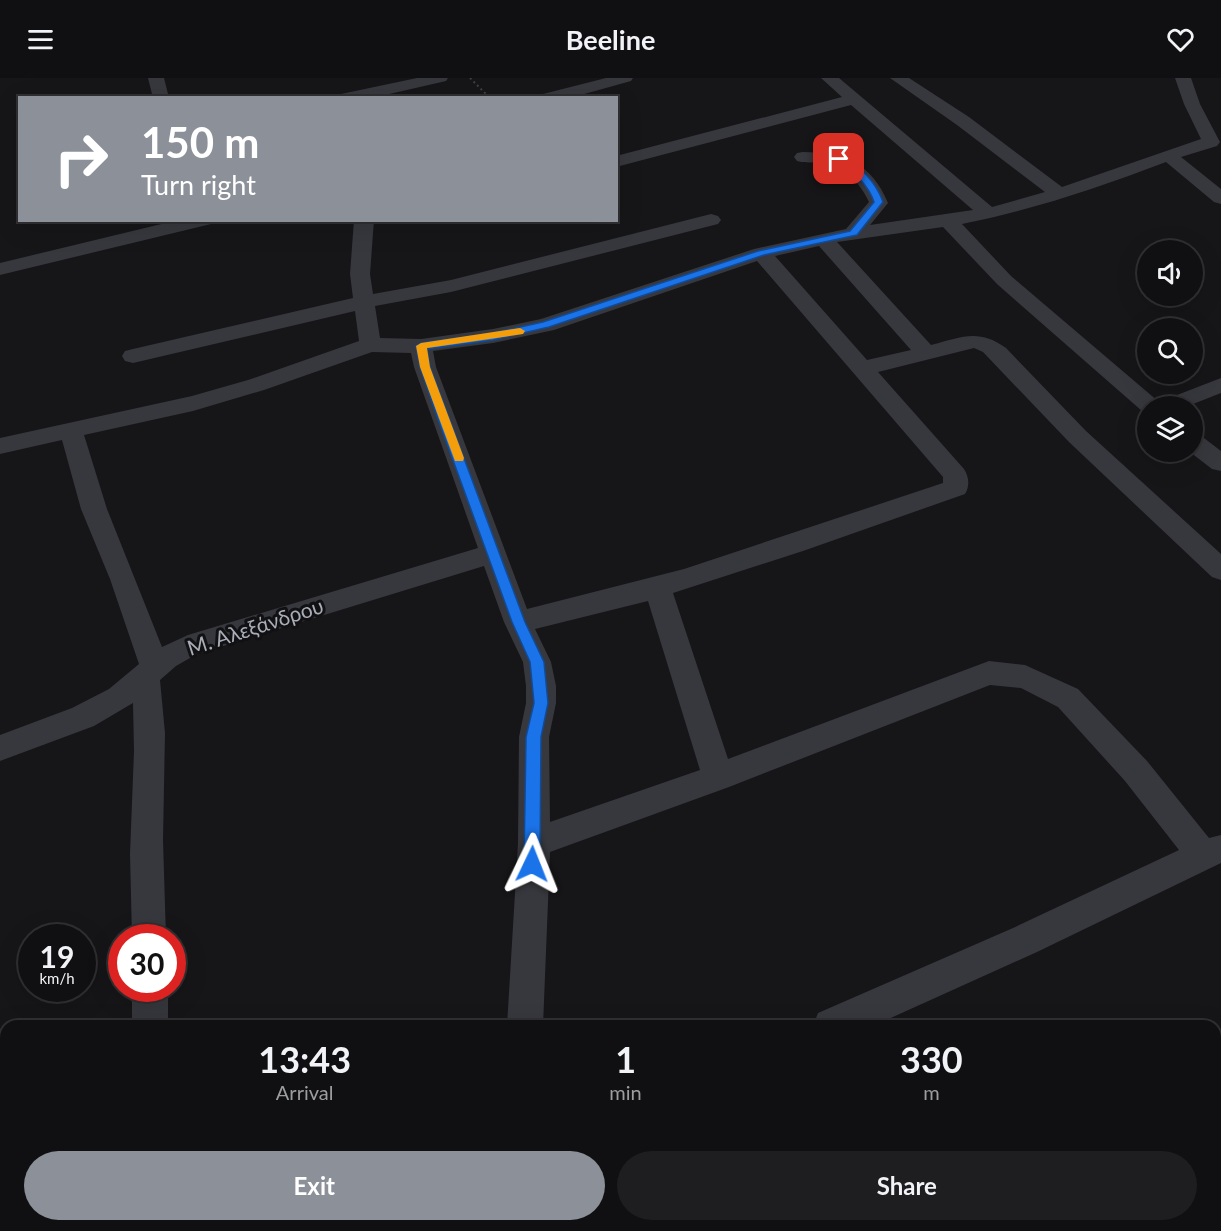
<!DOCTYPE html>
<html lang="en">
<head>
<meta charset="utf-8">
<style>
	body { margin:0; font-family:Lato,sans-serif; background:#1e1e20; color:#f1f3f6; height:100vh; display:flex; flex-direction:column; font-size:22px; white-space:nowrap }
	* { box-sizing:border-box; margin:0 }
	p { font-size:20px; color:#9c9d9f }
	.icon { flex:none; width:33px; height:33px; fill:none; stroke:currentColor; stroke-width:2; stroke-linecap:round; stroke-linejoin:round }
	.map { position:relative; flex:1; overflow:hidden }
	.panel { position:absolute; left:0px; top:942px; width:1221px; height:212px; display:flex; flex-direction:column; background:#101012; border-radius:18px 18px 0 0; box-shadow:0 6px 24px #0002,0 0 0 2px #303032 }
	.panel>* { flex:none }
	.top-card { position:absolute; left:18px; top:18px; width:600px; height:126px; border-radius:0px; box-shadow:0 6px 24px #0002,0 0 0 2px #303032; background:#8c9099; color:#fff; overflow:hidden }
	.buttons { position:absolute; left:1137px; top:162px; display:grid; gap:12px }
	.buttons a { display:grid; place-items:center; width:66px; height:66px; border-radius:50%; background:#101012; box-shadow:0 6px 24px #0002,0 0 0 2px #303032; font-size:30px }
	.speed { position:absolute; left:18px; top:846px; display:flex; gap:12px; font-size:30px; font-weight:700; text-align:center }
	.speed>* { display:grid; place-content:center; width:78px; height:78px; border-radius:50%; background:#101012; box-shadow:0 6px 24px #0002,0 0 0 2px #303032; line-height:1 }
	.speed small { font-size:15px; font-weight:400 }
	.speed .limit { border:9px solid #d22; background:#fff; color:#111 }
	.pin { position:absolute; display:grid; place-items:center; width:51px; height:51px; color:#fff; margin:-26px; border-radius:12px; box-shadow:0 3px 9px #0006 }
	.me { position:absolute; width:66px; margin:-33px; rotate:2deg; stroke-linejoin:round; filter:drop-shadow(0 0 4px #0008) }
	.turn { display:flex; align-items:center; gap:21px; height:126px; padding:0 24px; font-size:27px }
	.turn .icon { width:78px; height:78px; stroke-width:2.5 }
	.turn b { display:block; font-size:42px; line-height:51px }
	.eta { display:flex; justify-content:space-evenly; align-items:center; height:102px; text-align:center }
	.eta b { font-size:36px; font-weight:700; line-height:42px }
	.primary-button { display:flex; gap:12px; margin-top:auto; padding:12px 24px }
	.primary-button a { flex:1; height:69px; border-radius:36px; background:#8c9099; color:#fff; font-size:24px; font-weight:700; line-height:69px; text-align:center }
	.primary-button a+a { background:#1e1e20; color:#f1f3f6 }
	header { display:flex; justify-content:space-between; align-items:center; height:78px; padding:0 24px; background:#101012; font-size:27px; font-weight:700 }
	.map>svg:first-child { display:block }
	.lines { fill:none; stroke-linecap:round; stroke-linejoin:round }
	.path { stroke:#3d3f44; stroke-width:2; stroke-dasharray:2 3; stroke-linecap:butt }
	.street { fill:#37383d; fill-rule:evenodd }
	.route { fill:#1a73e8; stroke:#114b97; stroke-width:1.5 }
	.slow { fill:#f59e0b }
	.labels { text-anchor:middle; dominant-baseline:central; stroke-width:6; stroke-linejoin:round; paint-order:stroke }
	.street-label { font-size:21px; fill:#a8adb8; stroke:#111113 }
</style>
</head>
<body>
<header><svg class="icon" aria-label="menu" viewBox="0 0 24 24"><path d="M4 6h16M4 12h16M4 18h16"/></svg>Beeline<svg class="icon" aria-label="heart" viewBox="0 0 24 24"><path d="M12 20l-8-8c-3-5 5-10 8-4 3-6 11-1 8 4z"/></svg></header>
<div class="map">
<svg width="1221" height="1153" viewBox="0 0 1221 1153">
	<rect width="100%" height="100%" fill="#161618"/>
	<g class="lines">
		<!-- path -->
		<path class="path" d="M470,0L490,20"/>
		<!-- street -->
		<g class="street">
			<path d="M148,0H164L169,20H153Z"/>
			<path d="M417,0H448L446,3L372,20H339L341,16Z"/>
			<path d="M606,0H633L631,3L570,20H541L543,16Z"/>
			<path d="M821,0H839L992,129L1045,114L957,47L890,0H909L969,39L1062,109L1201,61L1184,26L1175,0H1191L1200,26L1220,64L1217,68L1181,79L1221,111V126L1214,124L1166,84C1098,110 1032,132 962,146L1011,198L1159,324L1221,300V315L1188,328H1148V335L1142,333L997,206L943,149L837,164L931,267C961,259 979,250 1006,270L1086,353L1221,476V502L1212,499L1069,364L983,274L974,270L878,294L964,391C969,399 970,408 965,416L803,473L673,515L728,681L989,583L1025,587L1078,611L1147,683L1209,760L1221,757V785L1037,874L873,948H813L818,935L1013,850L1179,772L1125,703L1058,629L1021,610L990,607L729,709L550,774L543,948H507L518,765L519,659L526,625V608L523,584L504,544L484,488L197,576L176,588L160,602L165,655L163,762L166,860H132L130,776L134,673L133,625L94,648L0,683V657L72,630L109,611L139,586L110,501L81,431L62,362L0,376V360L192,318L248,302L359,263L355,233L133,285L125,283L122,278L125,273L133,271L353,220L350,196L354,142H374L370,196L373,216L451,202L711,136L718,138L721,142L718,146L451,214L375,228L380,260L421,261L493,251L541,241L754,171L846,151L869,124C863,110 846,89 830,85C819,83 808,86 797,83L794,79L797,75L803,74C844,75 871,84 888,125L870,147L973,132L851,27L616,89V78L842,19ZM819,168L911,272L867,282L775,178ZM757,183L943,399V405L684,491L527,531L436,289L433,273L493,265L554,252ZM372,274L411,275L414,289L478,470L188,557L162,569L107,431L84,357L193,333L264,312ZM648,523L700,692L550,744L549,659L556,625V608L551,584L535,551Z"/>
			<path d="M178,142H213L211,146L0,197V185Z"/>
			<path d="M1192,355L1200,357L1221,373V393L1212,391L1190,374H1192Z"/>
			<rect x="132" y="910" width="36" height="38"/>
			<rect x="138" y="1148" width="40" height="5"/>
			<path d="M318,1148H369L367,1153H316Z"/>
			<path d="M503,1148H543L544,1153H504Z"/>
		</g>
	</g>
	<!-- route -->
	<path class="route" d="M839,78C858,84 877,106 883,124L857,157L764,177L549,249L493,262L427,271L430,289L525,544L544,584L548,625L541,659L540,786L538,791L532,794L527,791L524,786L526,659L534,625L530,584L512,544L438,341L420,289L416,268L421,265L493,255L543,244L758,173L850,153L874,124C869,108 851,89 836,83V79Z"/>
	<!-- slow -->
	<path class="slow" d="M520,250L525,253L523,256L427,270L430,289L464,380L463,383H455L420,289L416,268L421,265Z"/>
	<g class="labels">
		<!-- street labels -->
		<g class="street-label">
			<text transform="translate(255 548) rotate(-18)">Μ. Αλεξάνδρου</text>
		</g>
	</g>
</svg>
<div class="buttons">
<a><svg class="icon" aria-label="sound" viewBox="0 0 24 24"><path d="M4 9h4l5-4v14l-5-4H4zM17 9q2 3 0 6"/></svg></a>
<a><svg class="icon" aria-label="search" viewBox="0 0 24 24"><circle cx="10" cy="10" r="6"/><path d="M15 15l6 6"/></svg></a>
<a><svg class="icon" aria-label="layers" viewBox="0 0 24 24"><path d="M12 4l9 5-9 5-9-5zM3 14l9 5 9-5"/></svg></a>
</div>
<div class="speed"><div>19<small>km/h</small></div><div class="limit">30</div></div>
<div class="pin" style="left:839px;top:81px;background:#d93025"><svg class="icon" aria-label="arrive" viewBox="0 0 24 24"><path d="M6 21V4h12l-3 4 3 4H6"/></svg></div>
<svg class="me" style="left:532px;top:786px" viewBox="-20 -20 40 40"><path d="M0-17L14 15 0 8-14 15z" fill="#1a73e8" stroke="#fff" stroke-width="4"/></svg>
<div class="top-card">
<div class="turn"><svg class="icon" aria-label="right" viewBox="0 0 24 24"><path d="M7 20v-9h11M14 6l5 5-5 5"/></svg><div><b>150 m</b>Turn right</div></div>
</div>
<section class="panel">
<div class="eta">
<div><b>13:43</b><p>Arrival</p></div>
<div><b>1</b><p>min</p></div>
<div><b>330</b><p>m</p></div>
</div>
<div class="primary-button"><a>Exit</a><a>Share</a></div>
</section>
</div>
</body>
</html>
